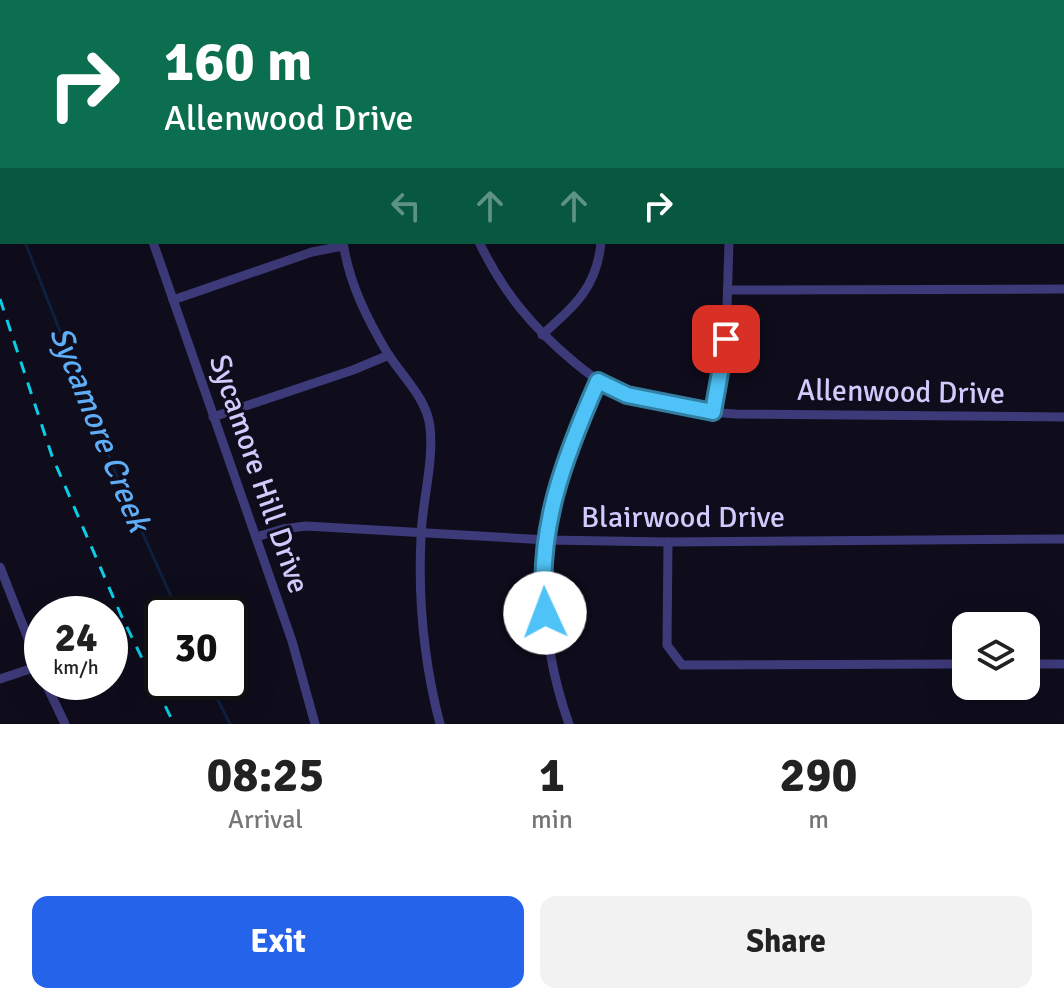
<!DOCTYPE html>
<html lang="en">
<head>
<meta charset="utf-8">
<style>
	body { margin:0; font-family:Signika,sans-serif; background:#f2f2f2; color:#222; height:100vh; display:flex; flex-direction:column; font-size:30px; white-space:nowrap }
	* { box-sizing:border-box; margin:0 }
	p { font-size:26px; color:#767676 }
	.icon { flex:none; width:44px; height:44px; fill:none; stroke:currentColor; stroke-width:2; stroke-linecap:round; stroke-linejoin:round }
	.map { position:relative; height:724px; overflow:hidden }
	.sheet { display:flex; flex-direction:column; background:#fff; flex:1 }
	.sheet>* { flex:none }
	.banner { position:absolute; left:0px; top:0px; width:1064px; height:244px; box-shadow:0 8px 32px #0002; background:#0b6e4f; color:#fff; overflow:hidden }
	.tools { position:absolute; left:952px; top:612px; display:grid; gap:16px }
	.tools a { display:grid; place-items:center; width:88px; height:88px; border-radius:16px; background:#fff; box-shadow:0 8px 32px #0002; font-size:40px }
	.speed { position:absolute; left:24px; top:596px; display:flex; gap:16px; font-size:40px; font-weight:700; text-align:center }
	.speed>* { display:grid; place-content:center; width:104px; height:104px; border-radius:50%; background:#fff; box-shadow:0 8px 32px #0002; line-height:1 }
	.speed small { font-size:20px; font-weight:400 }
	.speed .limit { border:4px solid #111; border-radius:12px; background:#fff; color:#111 }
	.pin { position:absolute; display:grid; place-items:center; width:68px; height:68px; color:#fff; margin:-34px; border-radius:16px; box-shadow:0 4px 12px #0006 }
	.me { position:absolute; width:88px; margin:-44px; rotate:358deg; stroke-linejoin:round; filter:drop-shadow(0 0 6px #0008) }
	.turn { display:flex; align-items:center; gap:28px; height:168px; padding:0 32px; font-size:36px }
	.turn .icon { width:104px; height:104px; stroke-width:2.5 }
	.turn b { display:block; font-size:56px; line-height:68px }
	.lanes { display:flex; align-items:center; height:76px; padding:0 32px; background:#0003; justify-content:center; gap:40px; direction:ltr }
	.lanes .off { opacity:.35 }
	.eta { display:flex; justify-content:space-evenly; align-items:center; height:136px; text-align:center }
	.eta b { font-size:48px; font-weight:800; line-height:56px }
	.cta { display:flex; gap:16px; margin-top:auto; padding:16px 32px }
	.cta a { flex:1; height:92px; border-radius:16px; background:#2563eb; color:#fff; font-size:32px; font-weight:800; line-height:92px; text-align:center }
	.cta a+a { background:#f2f2f2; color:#222 }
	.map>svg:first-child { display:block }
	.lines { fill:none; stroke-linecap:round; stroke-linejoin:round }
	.stream { stroke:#0e203f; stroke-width:3 }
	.minor { stroke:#3d3a79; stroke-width:9 }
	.rail { stroke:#0dcde6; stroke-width:3; stroke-dasharray:12 10; stroke-linecap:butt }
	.route-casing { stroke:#337fa1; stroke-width:20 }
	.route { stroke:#4fc3f7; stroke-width:14 }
	.labels { text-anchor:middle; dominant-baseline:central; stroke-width:6; stroke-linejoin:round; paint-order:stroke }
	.street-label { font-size:30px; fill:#d1cafc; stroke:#0f0c1c }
	.water-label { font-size:32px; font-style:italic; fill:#5eadf6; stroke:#0f0c1c }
</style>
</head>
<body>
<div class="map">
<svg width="1064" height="724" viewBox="0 0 1064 724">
	<rect width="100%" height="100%" fill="#0f0c1c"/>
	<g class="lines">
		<!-- stream -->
		<g class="stream">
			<path d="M110,2L112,0"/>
			<path d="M0,115L2,114"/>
			<path d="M25,242L116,474L179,614"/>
			<path d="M209,682L230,724"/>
		</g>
		<!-- minor -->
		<g class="minor">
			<path d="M369,0L370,2"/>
			<path d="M552,0L555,2"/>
			<path d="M728,0V2"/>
			<path d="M852,0L853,2"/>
			<path d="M154,2L156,0"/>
			<path d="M505,2L506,0"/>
			<path d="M1062,42H1064"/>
			<path d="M1062,167H1064"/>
			<path d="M153,242L292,641L315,724"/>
			<path d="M343,242C349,283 367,319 388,354C403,377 427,399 430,427C434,463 422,501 421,537C418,599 424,663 440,724"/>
			<path d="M479,242C503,292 532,327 574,362C590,375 606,388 626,395C659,406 702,412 736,414L1064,417"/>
			<path d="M728,290L1064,289"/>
			<path d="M173,300L312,252L343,246"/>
			<path d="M542,335C574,306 597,288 601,242"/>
			<path d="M713,412L726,339L729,242"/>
			<path d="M213,417L353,370L389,355"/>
			<path d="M256,537L283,529L306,526L547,540L668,542L1064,539"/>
			<path d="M668,542L667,645L682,665L966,664"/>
			<path d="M0,567L42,674"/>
			<path d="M1026,664H1064"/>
			<path d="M0,679L39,666"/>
			<path d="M45,682L65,724"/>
			<path d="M569,724C537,635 536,538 568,448C576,425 588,403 598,381"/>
		</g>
		<!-- rail -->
		<path class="rail" d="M0,299L52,456L121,615L174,724"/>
	</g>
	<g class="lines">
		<!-- route casing -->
		<g class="route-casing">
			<path id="route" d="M545,613C536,529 565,456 598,381L627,395L713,412L726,339"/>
		</g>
		<!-- route -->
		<use href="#route" class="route"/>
	</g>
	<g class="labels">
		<!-- street labels -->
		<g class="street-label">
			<text transform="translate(901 392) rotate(1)">Allenwood Drive</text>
			<text transform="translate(259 474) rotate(71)">Sycamore Hill Drive</text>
			<text x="683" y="517">Blairwood Drive</text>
		</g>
		<!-- water labels -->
		<g class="water-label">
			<text transform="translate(100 429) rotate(68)">Sycamore Creek</text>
		</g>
	</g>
</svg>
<div class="tools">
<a><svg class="icon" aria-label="layers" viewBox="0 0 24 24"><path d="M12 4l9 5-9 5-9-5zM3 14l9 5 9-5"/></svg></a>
</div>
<div class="speed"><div>24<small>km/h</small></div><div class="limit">30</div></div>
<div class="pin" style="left:726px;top:339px;background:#d93025"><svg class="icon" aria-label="arrive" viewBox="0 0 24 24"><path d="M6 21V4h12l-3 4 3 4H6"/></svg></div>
<svg class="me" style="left:545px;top:613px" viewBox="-20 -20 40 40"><circle r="19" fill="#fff"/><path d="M0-13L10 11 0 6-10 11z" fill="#4fc3f7"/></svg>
<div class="banner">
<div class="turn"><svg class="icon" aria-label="right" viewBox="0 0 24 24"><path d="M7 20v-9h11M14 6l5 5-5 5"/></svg><div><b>160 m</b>Allenwood Drive</div></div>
<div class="lanes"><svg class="icon off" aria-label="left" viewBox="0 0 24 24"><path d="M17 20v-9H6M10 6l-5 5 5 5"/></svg><svg class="icon off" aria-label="ahead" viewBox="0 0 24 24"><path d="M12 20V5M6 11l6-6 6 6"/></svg><svg class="icon off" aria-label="ahead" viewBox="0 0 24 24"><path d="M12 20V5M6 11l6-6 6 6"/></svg><svg class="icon" aria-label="right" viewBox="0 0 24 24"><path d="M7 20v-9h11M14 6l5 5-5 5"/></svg></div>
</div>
</div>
<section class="sheet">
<div class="eta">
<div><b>08:25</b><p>Arrival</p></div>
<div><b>1</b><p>min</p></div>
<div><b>290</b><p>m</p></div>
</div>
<div class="cta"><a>Exit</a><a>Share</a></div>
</section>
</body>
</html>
